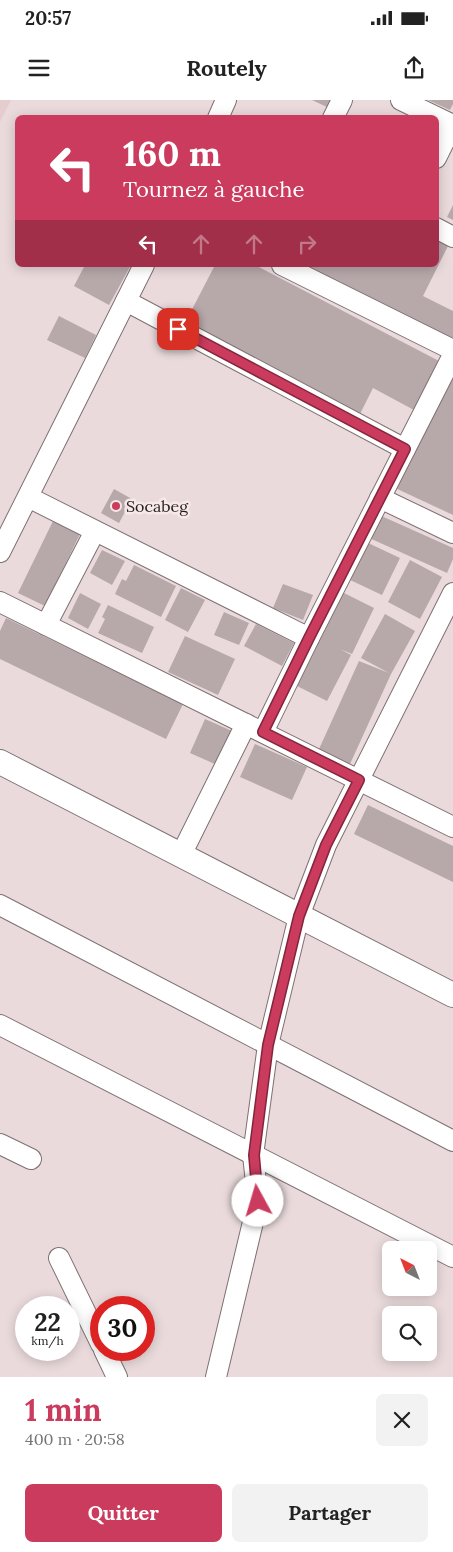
<!DOCTYPE html>
<html lang="fr">
<head>
<meta charset="utf-8">
<style>
	body { margin:0; font-family:Lora,serif; background:#f2f2f2; color:#222; height:100vh; display:flex; flex-direction:column; font-size:19px; white-space:nowrap }
	* { box-sizing:border-box; margin:0 }
	p { font-size:16px; color:#767676 }
	.icon { flex:none; width:28px; height:28px; fill:none; stroke:currentColor; stroke-width:2; stroke-linecap:round; stroke-linejoin:round }
	.map { position:relative; height:1277px; overflow:hidden }
	.details { display:flex; flex-direction:column; background:#fff; flex:1 }
	.details>* { flex:none }
	.banner { position:absolute; left:15px; top:15px; width:424px; height:152px; border-radius:8px; box-shadow:0 2px 12px #0003; background:#ca3b5d; color:#fff; overflow:hidden }
	.needle { width:32px; rotate:318deg }
	.tools { position:absolute; left:382px; top:1141px; display:grid; gap:10px }
	.tools a { display:grid; place-items:center; width:55px; height:55px; border-radius:8px; background:#fff; box-shadow:0 2px 12px #0003; font-size:25px }
	.speed { position:absolute; left:15px; top:1196px; display:flex; gap:10px; font-size:25px; font-weight:700; text-align:center }
	.speed>* { display:grid; place-content:center; width:65px; height:65px; border-radius:50%; background:#fff; box-shadow:0 2px 12px #0003; line-height:1 }
	.speed small { font-size:12px; font-weight:400 }
	.speed .limit { border:8px solid #d22; background:#fff; color:#111 }
	.pin { position:absolute; display:grid; place-items:center; width:42px; height:42px; color:#fff; margin:-21px; border-radius:10px; box-shadow:0 2px 8px #0006 }
	.me { position:absolute; width:55px; margin:-28px; rotate:354deg; stroke-linejoin:round; filter:drop-shadow(0 0 4px #0008) }
	.turn { display:flex; align-items:center; gap:18px; height:105px; padding:0 25px; font-size:22px }
	.turn .icon { width:65px; height:65px; stroke-width:2.5 }
	.turn b { display:block; font-size:35px; line-height:42px }
	.lanes { display:flex; align-items:center; height:48px; padding:0 25px; background:#0003; justify-content:center; gap:25px; direction:ltr }
	.lanes .off { opacity:.35 }
	.round { display:grid; place-items:center; flex:none; width:52px; height:52px; border-radius:8px; background:#f2f2f2 }
	.headline { display:flex; align-items:center; justify-content:space-between; height:85px; padding:0 25px }
	h1 { font-size:30px; font-weight:800; line-height:38px; color:#ca3b5d }
	.cta { display:flex; gap:10px; margin-top:auto; padding:10px 25px }
	.cta a { flex:1; height:58px; border-radius:8px; background:#ca3b5d; color:#fff; font-size:20px; font-weight:800; line-height:58px; text-align:center }
	.cta a+a { background:#f2f2f2; color:#222 }
	.status { display:flex; justify-content:space-between; align-items:center; height:35px; padding:0 25px; background:#fff; direction:ltr }
	.status svg { height:14px; fill:currentColor }
	header { display:flex; justify-content:space-between; align-items:center; height:65px; padding:0 25px; background:#fff; font-size:22px; font-weight:800 }
	.map>svg:first-child { display:block }
	.built { fill:#e4cccf }
	.building { fill:#b7a8aa }
	.lines { fill:none; stroke-linecap:round; stroke-linejoin:round }
	.minor-casing { stroke:#7e7172; stroke-width:22 }
	.tertiary-casing { stroke:#7e7172; stroke-width:26 }
	.minor { stroke:#fff; stroke-width:20 }
	.tertiary { stroke:#fff; stroke-width:24 }
	.route-casing { stroke:#83263c; stroke-width:12 }
	.route { stroke:#ca3b5d; stroke-width:9 }
	.poi-dot { fill:#ca3b5d; stroke:#f7e8e9; stroke-width:2 }
	.labels { text-anchor:middle; dominant-baseline:central; stroke-width:5; stroke-linejoin:round; paint-order:stroke }
	.poi-label { font-size:16px; fill:#241f1f; stroke:#f7e8e9; text-anchor:start }
</style>
</head>
<body>
<div class="status"><b>20:57</b><svg viewBox="0 0 49 12"><path d="M0 12V9h3v3zM5 12V6h3v6zM10 12V3h3v9zM15 12V0h3v12zM26 1h20v11H26zM47 4h2v5h-2z"/></svg></div>
<header><svg class="icon" aria-label="menu" viewBox="0 0 24 24"><path d="M4 6h16M4 12h16M4 18h16"/></svg>Routely<svg class="icon" aria-label="share" viewBox="0 0 24 24"><path d="M12 15V3M7 8l5-5 5 5M5 13v7h14v-7"/></svg></header>
<div class="map">
<svg width="453" height="1277" viewBox="0 0 453 1277">
	<rect width="100%" height="100%" fill="#eadadc"/>
	<!-- built -->
	<path class="built" d="M0,0H11L0,22Z"/>
	<!-- building -->
	<g class="building">
		<path d="M312,0H335L331,9Z"/>
		<path d="M428,0H453V4L450,10Z"/>
		<path d="M453,105V120L447,117Z"/>
		<path d="M436,140L448,146L423,196L453,211V237L451,240L305,165H436Z"/>
		<path d="M85,165H131L109,205L74,186Z"/>
		<path d="M215,165H255L439,261L414,310L373,288L360,314L185,223Z"/>
		<path d="M59,216L96,235L85,258L47,240Z"/>
		<path d="M453,273V415L393,387Z"/>
		<path d="M114,389L132,399L119,423L101,413Z"/>
		<path d="M377,414L453,448V459L447,473L367,437Z"/>
		<path d="M53,421L80,434L45,506L18,493Z"/>
		<path d="M366,442L400,458L382,495L348,479Z"/>
		<path d="M102,450L125,461L112,485L90,473Z"/>
		<path d="M410,460L442,477L420,519L388,502Z"/>
		<path d="M134,465L176,486L161,517L115,494L122,479L126,481Z"/>
		<path d="M283,484L313,495L303,520L273,508Z"/>
		<path d="M181,488L205,500L188,532L165,520Z"/>
		<path d="M342,492L374,508L352,554L340,549L351,555L327,601L295,585Z"/>
		<path d="M80,493L101,504L88,529L68,518Z"/>
		<path d="M108,505L154,527L142,553L98,533L105,519L102,517Z"/>
		<path d="M224,512L249,523L239,545L214,535Z"/>
		<path d="M385,514L415,531L391,574L350,664L319,649L359,561L389,573L361,558Z"/>
		<path d="M6,518L183,604L166,639L0,559V531Z"/>
		<path d="M256,524L294,543L282,566L244,546Z"/>
		<path d="M185,536L235,559L218,595L168,572Z"/>
		<path d="M205,619L232,631L217,665L190,653Z"/>
		<path d="M255,644L307,667L292,700L240,677Z"/>
		<path d="M368,705L453,746V782L354,734Z"/>
	</g>
	<g class="lines">
		<!-- minor casing -->
		<g class="minor-casing">
			<g id="minor">
				<path d="M401,0L453,25"/>
				<path d="M218,18L226,0"/>
				<path d="M333,18L342,0"/>
				<path d="M436,58L453,24"/>
				<path d="M436,128L453,137"/>
				<path d="M282,165L453,250"/>
				<path d="M126,201L405,349"/>
				<path d="M28,397L309,538"/>
				<path d="M380,398L453,433"/>
				<path d="M0,452L144,165"/>
				<path d="M0,502L453,727"/>
				<path d="M46,525L95,431"/>
				<path d="M263,632L309,538L453,255"/>
				<path d="M181,755L246,624"/>
				<path d="M0,805L453,1041"/>
				<path d="M0,925L453,1157"/>
				<path d="M0,1044L31,1059"/>
				<path d="M59,1158L101,1244"/>
				<path d="M104,1250L117,1277"/>
				<path d="M216,1277L258,1101L253,1055L268,945L299,816L326,745L453,493"/>
			</g>
		</g>
		<!-- tertiary casing -->
		<g class="tertiary-casing">
			<path id="tertiary" d="M0,662L453,895"/>
		</g>
		<!-- minor -->
		<use href="#minor" class="minor"/>
		<!-- tertiary -->
		<use href="#tertiary" class="tertiary"/>
	</g>
	<g class="lines">
		<!-- route casing -->
		<g class="route-casing">
			<path id="route" d="M178,229L405,349L309,538L263,632L359,680L326,745L299,816L268,945L254,1055L258,1101"/>
		</g>
		<!-- route -->
		<use href="#route" class="route"/>
	</g>
	<!-- markers -->
	<circle class="poi-dot" cx="116" cy="406" r="5"/>
	<g class="labels">
		<!-- poi labels -->
		<g class="poi-label">
			<text x="126" y="406">Socabeg</text>
		</g>
	</g>
</svg>
<div class="tools">
<a><svg class="needle" viewBox="-14 -14 28 28"><path d="M0-13l5 13h-10z" fill="#e53935"/><path d="M0 13l5-13h-10z" fill="#767676"/></svg></a>
<a><svg class="icon" aria-label="search" viewBox="0 0 24 24"><circle cx="10" cy="10" r="6"/><path d="M15 15l6 6"/></svg></a>
</div>
<div class="speed"><div>22<small>km/h</small></div><div class="limit">30</div></div>
<div class="pin" style="left:178px;top:229px;background:#d93025"><svg class="icon" aria-label="arrive" viewBox="0 0 24 24"><path d="M6 21V4h12l-3 4 3 4H6"/></svg></div>
<svg class="me" style="left:258px;top:1101px" viewBox="-20 -20 40 40"><circle r="19" fill="#fff"/><path d="M0-13L10 11 0 6-10 11z" fill="#ca3b5d"/></svg>
<div class="banner">
<div class="turn"><svg class="icon" aria-label="left" viewBox="0 0 24 24"><path d="M17 20v-9H6M10 6l-5 5 5 5"/></svg><div><b>160 m</b>Tournez à gauche</div></div>
<div class="lanes"><svg class="icon" aria-label="left" viewBox="0 0 24 24"><path d="M17 20v-9H6M10 6l-5 5 5 5"/></svg><svg class="icon off" aria-label="ahead" viewBox="0 0 24 24"><path d="M12 20V5M6 11l6-6 6 6"/></svg><svg class="icon off" aria-label="ahead" viewBox="0 0 24 24"><path d="M12 20V5M6 11l6-6 6 6"/></svg><svg class="icon off" aria-label="right" viewBox="0 0 24 24"><path d="M7 20v-9h11M14 6l5 5-5 5"/></svg></div>
</div>
</div>
<section class="details">
<div class="headline"><div><h1>1 min</h1><p>400 m · 20:58</p></div><a class="round"><svg class="icon" aria-label="close" viewBox="0 0 24 24"><path d="M6 6l12 12M18 6L6 18"/></svg></a></div>
<div class="cta"><a>Quitter</a><a>Partager</a></div>
</section>
</body>
</html>
